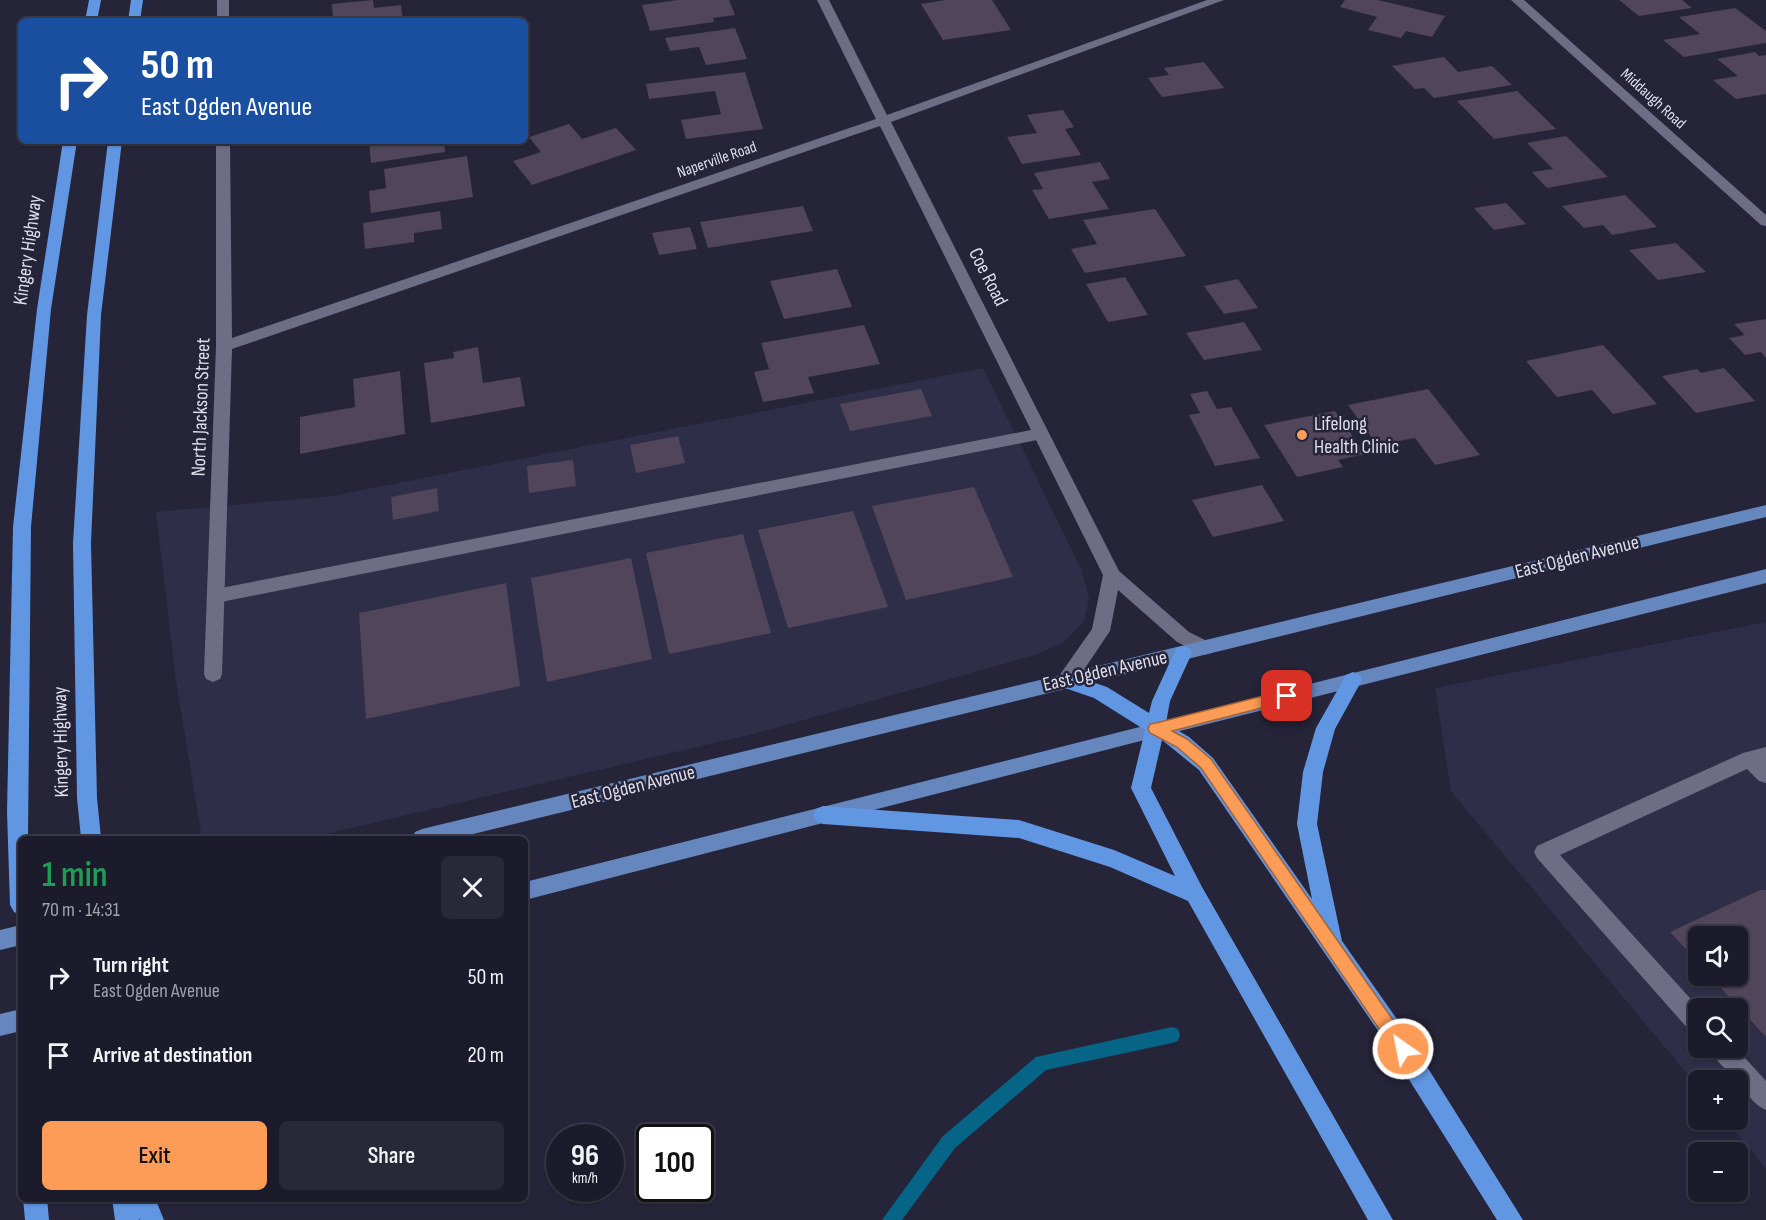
<!DOCTYPE html>
<html lang="en">
<head>
<meta charset="utf-8">
<style>
	body { margin:0; font-family:"Sofia Sans Condensed",sans-serif; background:#292837; color:#f1f3f6; height:100vh; display:flex; flex-direction:column; font-size:22px; white-space:nowrap }
	* { box-sizing:border-box; margin:0 }
	p { font-size:20px; color:#a0a1a9 }
	.icon { flex:none; width:33px; height:33px; fill:none; stroke:currentColor; stroke-width:2; stroke-linecap:round; stroke-linejoin:round }
	.map { position:relative; flex:1; overflow:hidden }
	.sheet { position:absolute; left:18px; top:836px; width:510px; height:366px; display:flex; flex-direction:column; background:#1c1b2b; border-radius:9px; box-shadow:0 2px 4px #0004,0 0 0 2px #3a3947 }
	.sheet>* { flex:none }
	.top-card { position:absolute; left:18px; top:18px; width:510px; height:126px; border-radius:9px; box-shadow:0 2px 4px #0004,0 0 0 2px #3a3947; background:#1a4fa0; color:#fff; overflow:hidden }
	.fabs { position:absolute; left:1688px; top:926px; display:grid; gap:12px }
	.fabs a { display:grid; place-items:center; width:60px; height:60px; border-radius:9px; background:#1c1b2b; box-shadow:0 2px 4px #0004,0 0 0 2px #3a3947; font-size:30px }
	.speed { position:absolute; left:546px; top:1124px; display:flex; gap:12px; font-size:30px; font-weight:700; text-align:center }
	.speed>* { display:grid; place-content:center; width:78px; height:78px; border-radius:50%; background:#1c1b2b; box-shadow:0 2px 4px #0004,0 0 0 2px #3a3947; line-height:1 }
	.speed small { font-size:15px; font-weight:400 }
	.speed .limit { border:3px solid #111; border-radius:9px; background:#fff; color:#111 }
	.pin { position:absolute; display:grid; place-items:center; width:51px; height:51px; color:#fff; margin:-26px; border-radius:12px; box-shadow:0 3px 9px #0006 }
	.me { position:absolute; width:66px; margin:-33px; rotate:327deg; stroke-linejoin:round; filter:drop-shadow(0 0 4px #0008) }
	.turn { display:flex; align-items:center; gap:21px; height:126px; padding:0 24px; font-size:27px }
	.turn .icon { width:78px; height:78px; stroke-width:2.5 }
	.turn b { display:block; font-size:42px; line-height:51px }
	.round { display:grid; place-items:center; flex:none; width:63px; height:63px; border-radius:9px; background:#292837 }
	.summary { display:flex; align-items:center; justify-content:space-between; height:102px; padding:0 24px }
	h1 { font-size:36px; font-weight:600; line-height:45px; color:#1e9e55 }
	.primary-button { display:flex; gap:12px; margin-top:auto; padding:12px 24px }
	.primary-button a { flex:1; height:69px; border-radius:9px; background:#fd9c56; color:#111; font-size:24px; font-weight:600; line-height:69px; text-align:center }
	.primary-button a+a { background:#292837; color:#f1f3f6 }
	ul { padding:0; list-style:none }
	li { display:flex; align-items:center; gap:18px; height:78px; padding:0 24px }
	li div { flex:1 }
	li b { display:block; font-size:22px }
	li em { font-style:normal }
	.map>svg:first-child { display:block }
	.built { fill:#2f2e48; fill-rule:evenodd }
	.lines { fill:none; stroke-linecap:round; stroke-linejoin:round }
	.stream { fill:#066587; fill-rule:evenodd }
	.building { fill:#51455b }
	.service { fill:#6d6e86; fill-rule:evenodd }
	.minor { fill:#6d6e86; fill-rule:evenodd }
	.primary { fill:#6686be; fill-rule:evenodd }
	.motorway { fill:#6196e3; fill-rule:evenodd }
	.route { fill:#fd9c56; stroke:#a46538; stroke-width:1.5 }
	.poi-dot { fill:#fd9c56; stroke:#252439; stroke-width:2 }
	.labels { text-anchor:middle; dominant-baseline:central; stroke-width:5; stroke-linejoin:round; paint-order:stroke }
	.far-street-label { font-size:16px; fill:#dedfed; stroke:#252439 }
	.street-label { font-size:20px; fill:#dedfed; stroke:#252439 }
	.poi-label { font-size:20px; fill:#dedfed; stroke:#252439; text-anchor:start }
</style>
</head>
<body>
<div class="map">
<svg width="1766" height="1220" viewBox="0 0 1766 1220">
	<rect width="100%" height="100%" fill="#252439"/>
	<!-- built -->
	<g class="built">
		<path d="M983,368L1082,571L1089,598L1084,621L1064,642L1038,654L761,732L309,838H202L176,681L156,512L332,496Z"/>
		<path d="M1766,622V1169L1725,1119H1737V1080H1698V1087L1451,791L1435,688ZM1698,936H1737V975H1698ZM1698,1008H1737V1047H1698Z"/>
	</g>
	<g class="lines">
		<!-- stream -->
		<path class="stream" d="M1172,1027L1178,1029L1180,1035L1178,1041L1172,1043L1046,1070L955,1148L902,1220H882L943,1136L1036,1057Z"/>
	</g>
	<!-- building -->
	<g class="building">
		<path d="M373,0L374,8L401,5L403,21H333L332,4Z"/>
		<path d="M678,0H729L735,15L713,18L714,22L650,31L642,5Z"/>
		<path d="M946,0H992L1011,30L943,40L921,4Z"/>
		<path d="M1345,0H1378L1445,16L1432,37L1406,31L1401,38L1368,30L1377,17L1340,7Z"/>
		<path d="M1619,0H1682L1692,8L1639,16Z"/>
		<path d="M1735,8L1766,31V43L1684,57L1663,40L1700,34L1679,17Z"/>
		<path d="M735,28L747,59L706,65L699,47L670,51L665,38Z"/>
		<path d="M1755,52L1759,56L1766,55V94L1736,99L1713,80L1738,76L1717,59Z"/>
		<path d="M1444,57L1458,72L1492,66L1512,85L1434,98L1424,88L1415,89L1392,66Z"/>
		<path d="M1204,62L1224,88L1162,97L1148,78L1169,75L1164,68Z"/>
		<path d="M745,72L763,129L686,139L681,120L721,114L715,91L649,99L646,84Z"/>
		<path d="M1517,91L1556,129L1494,139L1457,101Z"/>
		<path d="M1063,110L1074,127L1065,129L1081,155L1022,164L1007,137L1037,133L1027,115Z"/>
		<path d="M569,124L582,139L616,128L636,150L532,185L513,161L541,152L529,137Z"/>
		<path d="M1566,136L1608,177L1547,188L1532,172L1553,169L1527,143Z"/>
		<path d="M369,141H444L445,152L371,163Z"/>
		<path d="M467,156L473,197L371,213L369,191L386,188L384,169Z"/>
		<path d="M1100,162L1110,179L1092,182L1109,209L1049,219L1032,190L1043,189L1034,173Z"/>
		<path d="M1625,195L1657,227L1612,235L1603,225L1584,228L1562,206Z"/>
		<path d="M1506,203L1526,224L1494,230L1474,208Z"/>
		<path d="M803,206L813,231L708,248L700,222Z"/>
		<path d="M1155,209L1186,256L1085,273L1071,249L1097,244L1083,220Z"/>
		<path d="M440,211L442,229L414,233V242L365,249L363,223Z"/>
		<path d="M690,227L697,249L659,255L652,233Z"/>
		<path d="M1676,243L1706,272L1658,280L1629,250Z"/>
		<path d="M837,269L852,307L784,319L770,281Z"/>
		<path d="M1125,277L1148,315L1108,322L1086,284Z"/>
		<path d="M1238,279L1258,308L1224,314L1204,286Z"/>
		<path d="M1766,319V358L1761,352L1745,355L1729,338L1745,335L1734,324Z"/>
		<path d="M1244,322L1262,350L1204,360L1186,333Z"/>
		<path d="M864,325L880,364L808,377L814,393L763,402L754,372L769,369L761,343Z"/>
		<path d="M1603,345L1657,404L1613,414L1592,390L1557,397L1526,361Z"/>
		<path d="M478,347L483,383L520,377L525,406L431,423L424,363L454,358L453,352Z"/>
		<path d="M1724,368L1755,401L1696,413L1662,376L1697,369L1701,373Z"/>
		<path d="M400,371L405,434L300,454V417L355,407L353,379Z"/>
		<path d="M921,389L932,416L850,431L840,404Z"/>
		<path d="M1428,389L1480,455L1435,465L1415,438L1377,445L1348,405Z"/>
		<path d="M1207,391L1217,409L1231,407L1260,458L1215,466L1189,415L1200,413L1190,394Z"/>
		<path d="M1335,411L1365,454L1338,460L1343,467L1297,477L1264,425Z"/>
		<path d="M678,436L685,463L636,473L630,445Z"/>
		<path d="M573,460L576,486L529,493L527,466Z"/>
		<path d="M1262,485L1284,521L1213,537L1192,500Z"/>
		<path d="M974,487L1013,577L906,600L872,506Z"/>
		<path d="M437,488L439,511L393,520L391,497Z"/>
		<path d="M853,511L888,607L788,628L758,530Z"/>
		<path d="M743,534L771,633L669,654L646,553Z"/>
		<path d="M631,558L652,659L547,682L531,578Z"/>
		<path d="M506,583L520,686L366,719L359,613Z"/>
		<path d="M1760,890H1766V1037L1709,975H1737V936H1698V962L1670,932Z"/>
	</g>
	<g class="lines">
		<!-- service -->
		<g class="service">
			<path d="M1041,428L1047,430L1049,434L1047,438L216,603L210,601L207,596L210,591L216,589Z"/>
			<path d="M1766,747V783L1759,781L1747,769L1560,855L1699,1008L1698,1034L1690,1031L1537,858L1534,852L1537,846L1743,753Z"/>
			<path d="M1709,1047H1735L1766,1081V1110C1752,1104 1745,1090 1736,1080C1727,1070 1715,1061 1709,1047Z"/>
		</g>
		<!-- minor -->
		<g class="minor">
			<rect x="217" y="0" width="12" height="21"/>
			<path d="M817,0H829L887,115L1207,0H1224L891,122L1119,571L1189,632L1211,643L1213,648L1211,653L1204,655L1177,642L1118,590L1110,631L1073,686L1066,689L1059,686L1057,681L1059,676L1092,629L1103,575L880,126L232,349L222,674L220,679L213,682L206,679L204,674L216,346V141H230L232,338L876,119Z"/>
			<path d="M1511,0H1524L1766,215V226L1761,225Z"/>
		</g>
		<!-- primary -->
		<g class="primary">
			<path d="M1766,505V517L457,838H412L415,832L422,829Z"/>
			<path d="M1766,569V583L1156,737L525,900V882Z"/>
			<path d="M21,925V945L0,950V930Z"/>
			<path d="M21,1009V1031L0,1036V1014Z"/>
		</g>
		<!-- motorway -->
		<g class="motorway">
			<path d="M89,0H101L97,21H85Z"/>
			<path d="M131,0H143L140,21H128Z"/>
			<path d="M63,141H77L51,309L31,527L28,838H21V915L14,912L10,905L7,812L13,527L37,309Z"/>
			<path d="M108,141H122L101,315L91,543L97,798L101,838H81L77,798L73,543L87,315Z"/>
			<path d="M1183,646L1190,648L1192,653L1170,701L1166,723L1189,737L1213,758L1312,899L1297,824L1303,772L1316,728L1346,675L1353,672L1360,675L1362,680L1335,729L1323,772L1317,824L1342,941L1399,1022L1523,1220H1497L1383,1038L1199,770L1162,740L1151,788L1202,887L1393,1220H1368L1188,901L1110,867L1019,838L823,824L816,821L813,815L816,809L823,806L1019,820L1114,850L1175,876L1131,788L1145,730L1094,698L1059,686L1057,681L1059,676L1066,673L1107,687L1149,713L1152,701L1174,653L1176,648Z"/>
			<path d="M23,1198H47L49,1220H25Z"/>
			<path d="M112,1198H155L164,1220H140L139,1218V1220H115Z"/>
		</g>
	</g>
	<!-- route -->
	<path class="route" d="M1287,690L1292,692L1294,696L1292,700L1172,731L1187,739L1211,759L1409,1043L1412,1049L1409,1055L1403,1058L1397,1055L1201,768L1177,747L1150,733L1148,729L1150,724L1156,723Z"/>
	<!-- markers -->
	<circle class="poi-dot" cx="1302" cy="435" r="6"/>
	<g class="labels">
		<!-- far-street labels -->
		<g class="far-street-label">
			<text transform="translate(1653 99) rotate(42)">Middaugh Road</text>
			<text transform="translate(717 160) rotate(-19)">Naperville Road</text>
		</g>
		<!-- street labels -->
		<g class="street-label">
			<text transform="translate(28 250) rotate(-82)">Kingery Highway</text>
			<text transform="translate(988 277) rotate(63)">Coe Road</text>
			<text transform="translate(201 407) rotate(-88)">North Jackson Street</text>
			<text transform="translate(1577 557) rotate(-14)">East Ogden Avenue</text>
			<text transform="translate(1105 671) rotate(-13)">East Ogden Avenue</text>
			<text transform="translate(61 742) rotate(-91)">Kingery Highway</text>
			<text transform="translate(633 787) rotate(-14)">East Ogden Avenue</text>
		</g>
		<!-- poi labels -->
		<g class="poi-label">
			<text x="1314" y="424">Lifelong<tspan x="1314" dy="23">Health Clinic</tspan></text>
		</g>
	</g>
</svg>
<div class="fabs">
<a><svg class="icon" aria-label="sound" viewBox="0 0 24 24"><path d="M4 9h4l5-4v14l-5-4H4zM17 9q2 3 0 6"/></svg></a>
<a><svg class="icon" aria-label="search" viewBox="0 0 24 24"><circle cx="10" cy="10" r="6"/><path d="M15 15l6 6"/></svg></a>
<a>+</a>
<a>−</a>
</div>
<div class="speed"><div>96<small>km/h</small></div><div class="limit">100</div></div>
<div class="pin" style="left:1287px;top:696px;background:#d93025"><svg class="icon" aria-label="arrive" viewBox="0 0 24 24"><path d="M6 21V4h12l-3 4 3 4H6"/></svg></div>
<svg class="me" style="left:1403px;top:1049px" viewBox="-20 -20 40 40"><circle r="17" fill="#fd9c56" stroke="#fff" stroke-width="3"/><path d="M0-11L8 9 0 5-8 9z" fill="#fff"/></svg>
<div class="top-card">
<div class="turn"><svg class="icon" aria-label="right" viewBox="0 0 24 24"><path d="M7 20v-9h11M14 6l5 5-5 5"/></svg><div><b>50 m</b>East Ogden Avenue</div></div>
</div>
<section class="sheet">
<div class="summary"><div><h1>1 min</h1><p>70 m · 14:31</p></div><a class="round"><svg class="icon" aria-label="close" viewBox="0 0 24 24"><path d="M6 6l12 12M18 6L6 18"/></svg></a></div>
<ul>
<li><svg class="icon" aria-label="right" viewBox="0 0 24 24"><path d="M7 20v-9h11M14 6l5 5-5 5"/></svg><div><b>Turn right</b><p>East Ogden Avenue</p></div><em>50 m</em></li>
<li><svg class="icon" aria-label="arrive" viewBox="0 0 24 24"><path d="M6 21V4h12l-3 4 3 4H6"/></svg><div><b>Arrive at destination</b></div><em>20 m</em></li>
</ul>
<div class="primary-button"><a>Exit</a><a>Share</a></div>
</section>
</div>
</body>
</html>
